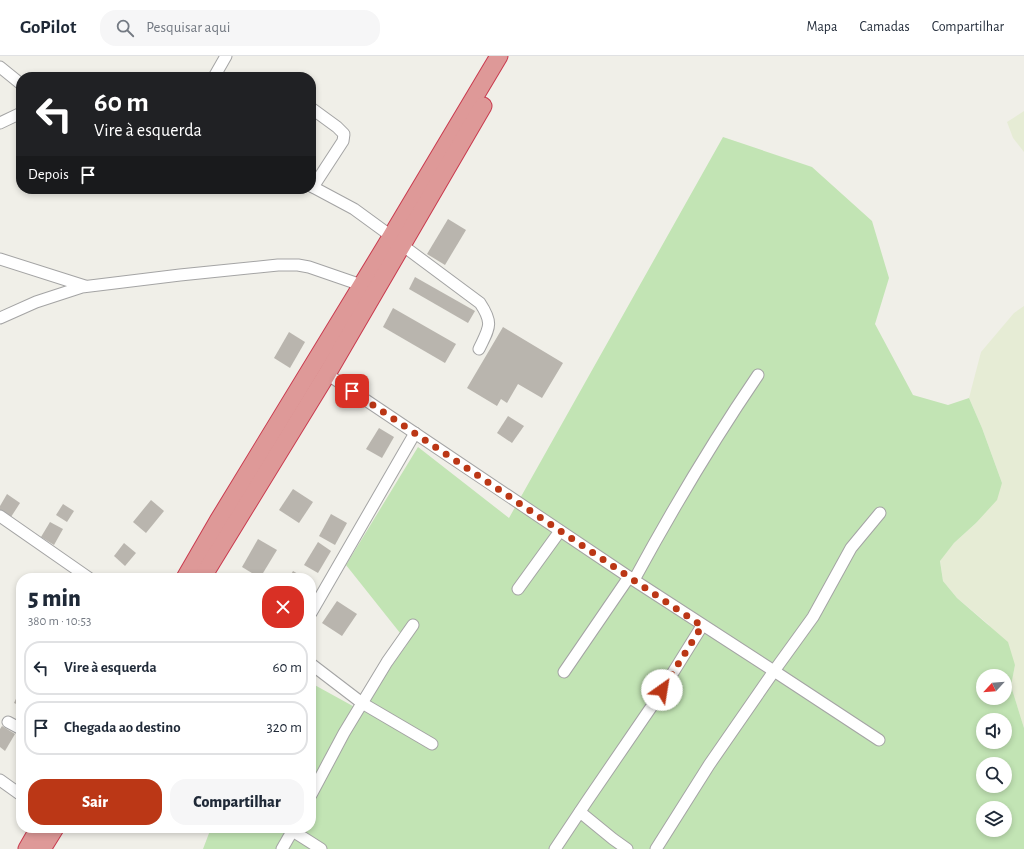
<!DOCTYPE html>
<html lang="pt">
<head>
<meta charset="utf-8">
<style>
	body { margin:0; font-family:"Alegreya Sans",sans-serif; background:#f6f6f7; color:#1f2937; height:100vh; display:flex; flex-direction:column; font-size:15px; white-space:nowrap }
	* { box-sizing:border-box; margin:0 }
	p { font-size:13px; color:#747a83 }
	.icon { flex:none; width:22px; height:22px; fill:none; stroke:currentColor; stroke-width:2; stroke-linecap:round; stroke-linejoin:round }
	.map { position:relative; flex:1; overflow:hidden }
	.drawer { position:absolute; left:16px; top:517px; width:300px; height:260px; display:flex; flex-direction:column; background:#fff; border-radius:16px; box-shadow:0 2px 6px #0003 }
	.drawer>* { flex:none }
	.guide { position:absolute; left:16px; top:16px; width:300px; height:122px; border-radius:16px; box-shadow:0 2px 6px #0003; background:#202124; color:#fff; overflow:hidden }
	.needle { width:26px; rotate:244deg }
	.tools { position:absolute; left:976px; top:613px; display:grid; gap:8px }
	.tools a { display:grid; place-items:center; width:36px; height:36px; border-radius:50%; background:#fff; box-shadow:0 2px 6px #0003; font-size:20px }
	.pin { position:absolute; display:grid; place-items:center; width:34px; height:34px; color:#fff; margin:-17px; border-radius:8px; box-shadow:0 2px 6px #0006 }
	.me { position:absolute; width:44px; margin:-22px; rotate:32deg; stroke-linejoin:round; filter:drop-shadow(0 0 3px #0008) }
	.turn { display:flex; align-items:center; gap:14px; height:84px; padding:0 12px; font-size:18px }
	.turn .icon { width:52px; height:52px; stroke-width:2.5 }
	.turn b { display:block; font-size:28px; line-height:34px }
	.then { display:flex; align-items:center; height:38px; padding:0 12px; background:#0003; gap:8px; font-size:15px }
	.round { display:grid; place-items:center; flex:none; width:42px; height:42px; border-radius:16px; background:#f6f6f7 }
	.summary { display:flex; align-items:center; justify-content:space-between; height:68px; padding:0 12px }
	h1 { font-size:24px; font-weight:800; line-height:30px }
	.cta { display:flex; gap:8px; margin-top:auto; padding:8px 12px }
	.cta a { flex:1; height:46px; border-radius:16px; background:#bb3716; color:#fff; font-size:16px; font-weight:800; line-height:46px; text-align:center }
	.cta a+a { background:#f6f6f7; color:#1f2937 }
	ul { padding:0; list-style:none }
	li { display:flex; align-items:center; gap:12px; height:54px; margin:0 8px 6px; padding:0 4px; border:2px solid #e0e1e3; border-radius:16px }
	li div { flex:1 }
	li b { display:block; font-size:15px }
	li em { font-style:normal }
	header { display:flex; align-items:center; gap:24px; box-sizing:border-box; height:56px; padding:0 20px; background:#fff; border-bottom:1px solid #e0e1e3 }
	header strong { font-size:19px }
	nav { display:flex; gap:22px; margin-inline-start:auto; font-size:14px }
	.search { width:280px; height:36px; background:#f6f6f7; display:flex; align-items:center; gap:10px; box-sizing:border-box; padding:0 14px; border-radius:16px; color:#747a83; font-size:15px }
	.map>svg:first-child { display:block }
	.farmland { fill:#e6ecd5 }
	.grass { fill:#c2e4b4; fill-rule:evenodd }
	.building { fill:#b9b5ae }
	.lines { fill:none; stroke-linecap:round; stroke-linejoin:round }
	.minor-casing { stroke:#a4a4a4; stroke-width:13 }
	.highway-casing { stroke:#c93a4e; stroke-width:19 }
	.minor { stroke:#fff; stroke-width:11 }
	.highway { stroke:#de9998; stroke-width:17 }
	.route { stroke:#bb3716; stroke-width:7; stroke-dasharray:0 12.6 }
</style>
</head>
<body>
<header>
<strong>GoPilot</strong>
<div class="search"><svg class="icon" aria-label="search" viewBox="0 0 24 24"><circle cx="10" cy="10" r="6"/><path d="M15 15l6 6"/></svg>Pesquisar aqui</div>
<nav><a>Mapa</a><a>Camadas</a><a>Compartilhar</a></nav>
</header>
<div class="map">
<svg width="1024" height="793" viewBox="0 0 1024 793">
	<rect width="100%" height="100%" fill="#f0efe8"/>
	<!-- farmland -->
	<g class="farmland">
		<path d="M1024,55V96L1013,82L1007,66Z"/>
		<path d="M1024,250V672L1011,630L1015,609L988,568L957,542L943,525L940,504L954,487L976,467L1002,427L982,372L969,342L981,296L1014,257Z"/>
	</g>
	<!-- grass -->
	<path class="grass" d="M723,81L812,111L872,165L889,222L875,268L913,339L948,349L969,342L982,372L1002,427L997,444L976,467L954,487L940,505L943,525L957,542L1008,586L1015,609L1011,630L1024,672V793H203L211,772H311V627L360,654L408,587L346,509L418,391L509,462ZM983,620H1005V642H983ZM983,664H1005V686H983ZM983,708H1005V730H983ZM983,752H1005V774H983Z"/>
	<!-- building -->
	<g class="building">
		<path d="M448,163L466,174L445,209L427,198Z"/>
		<path d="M415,221L475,255L468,267L409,233Z"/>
		<path d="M393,252L456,288L445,307L383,271Z"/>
		<path d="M503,271L563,307L542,342L518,328L507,347L501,343L497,350L467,332Z"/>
		<path d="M289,276L305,286L290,312L274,302Z"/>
		<path d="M508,360L524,370L512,387L497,377Z"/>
		<path d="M379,372L394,381L382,402L366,393Z"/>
		<path d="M293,433L313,446L299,467L279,454Z"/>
		<path d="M7,438L20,447L11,461L0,454V450Z"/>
		<path d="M151,444L164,455L146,477L133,466Z"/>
		<path d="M63,448L74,455L67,466L56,459Z"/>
		<path d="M331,458L347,467L335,489L319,480Z"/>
		<path d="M50,466L63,473L54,489L41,481Z"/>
		<path d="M258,483L277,494L260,522L242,511Z"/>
		<path d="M318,486L331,495L318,517L304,509Z"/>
		<path d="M124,487L136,497L125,510L114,500Z"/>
		<path d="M293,515L305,522H289Z"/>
		<path d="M337,545L357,558L342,580L322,567Z"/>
		<path d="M21,632V650L14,647Z"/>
		<path d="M2,670L15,678L5,695L0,691V673Z"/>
	</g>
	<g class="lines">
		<!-- minor casing -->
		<g class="minor-casing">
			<g id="minor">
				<path d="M0,11L21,28"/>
				<path d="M214,21L226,0"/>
				<path d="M311,52L337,71L344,78L343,85L313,131"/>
				<path d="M0,67L21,57"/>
				<path d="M311,130L354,153L391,180"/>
				<path d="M402,189L480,247C494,268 489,272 479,293"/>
				<path d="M0,203L85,230"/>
				<path d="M0,262L36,246L82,231L180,219L278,209H298L309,211L367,231"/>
				<path d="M327,318L629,521L774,615L709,709L656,793"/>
				<path d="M0,460L89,522"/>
				<path d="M634,524C672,454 713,385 758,319"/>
				<path d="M518,533L560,475"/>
				<path d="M311,557L415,377"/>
				<path d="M311,608L362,647L432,688"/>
				<path d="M564,616L629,521"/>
				<path d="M8,666L21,673"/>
				<path d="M879,684L774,615L813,561L851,492L880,457"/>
				<path d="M0,724L21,739"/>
				<path d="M311,739L344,677L387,606L413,569"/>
				<path d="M580,756L613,783L627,793"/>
				<path d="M288,772L321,793"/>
				<path d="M282,793L294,772"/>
				<path d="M555,793L587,745L654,647L702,570"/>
			</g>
		</g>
		<!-- highway casing -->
		<g class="highway-casing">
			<g id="highway">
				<path d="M185,522L218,465L385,191L499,0"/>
				<path d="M202,522L327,318L483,50"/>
				<path d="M27,793L39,772"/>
				<path d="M42,793L55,772"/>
			</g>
		</g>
		<!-- minor -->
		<use href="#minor" class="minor"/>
		<!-- highway -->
		<use href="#highway" class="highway"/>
	</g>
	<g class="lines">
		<!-- route -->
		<path class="route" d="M352,335L702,570L662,634"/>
	</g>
</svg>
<div class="tools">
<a><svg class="needle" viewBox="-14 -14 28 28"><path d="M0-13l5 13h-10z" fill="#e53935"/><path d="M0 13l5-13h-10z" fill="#747a83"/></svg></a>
<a><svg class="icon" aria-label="sound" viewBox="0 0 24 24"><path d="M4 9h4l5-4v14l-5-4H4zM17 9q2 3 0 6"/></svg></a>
<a><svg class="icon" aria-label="search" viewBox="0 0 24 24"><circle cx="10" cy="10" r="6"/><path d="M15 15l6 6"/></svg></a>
<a><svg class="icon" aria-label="layers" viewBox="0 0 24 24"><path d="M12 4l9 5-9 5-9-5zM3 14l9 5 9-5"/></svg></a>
</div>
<div class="pin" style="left:352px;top:335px;background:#d93025"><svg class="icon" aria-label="arrive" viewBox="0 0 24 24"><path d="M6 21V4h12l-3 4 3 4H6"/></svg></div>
<svg class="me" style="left:662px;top:634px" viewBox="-20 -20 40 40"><circle r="19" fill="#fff"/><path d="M0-13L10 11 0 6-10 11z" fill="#bb3716"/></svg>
<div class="guide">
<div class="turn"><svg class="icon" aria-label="left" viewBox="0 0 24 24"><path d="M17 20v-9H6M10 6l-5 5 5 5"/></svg><div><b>60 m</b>Vire à esquerda</div></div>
<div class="then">Depois<svg class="icon" aria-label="arrive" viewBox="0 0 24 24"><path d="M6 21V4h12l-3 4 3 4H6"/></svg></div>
</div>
<section class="drawer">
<div class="summary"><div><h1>5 min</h1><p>380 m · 10:53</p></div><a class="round" style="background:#d93025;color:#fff"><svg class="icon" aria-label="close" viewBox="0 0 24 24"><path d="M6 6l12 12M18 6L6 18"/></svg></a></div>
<ul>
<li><svg class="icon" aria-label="left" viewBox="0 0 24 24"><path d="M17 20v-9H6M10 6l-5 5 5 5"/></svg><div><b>Vire à esquerda</b></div><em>60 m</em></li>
<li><svg class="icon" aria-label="arrive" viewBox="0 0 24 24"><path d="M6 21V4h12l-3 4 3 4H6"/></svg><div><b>Chegada ao destino</b></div><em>320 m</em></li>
</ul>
<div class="cta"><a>Sair</a><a>Compartilhar</a></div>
</section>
</div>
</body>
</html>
